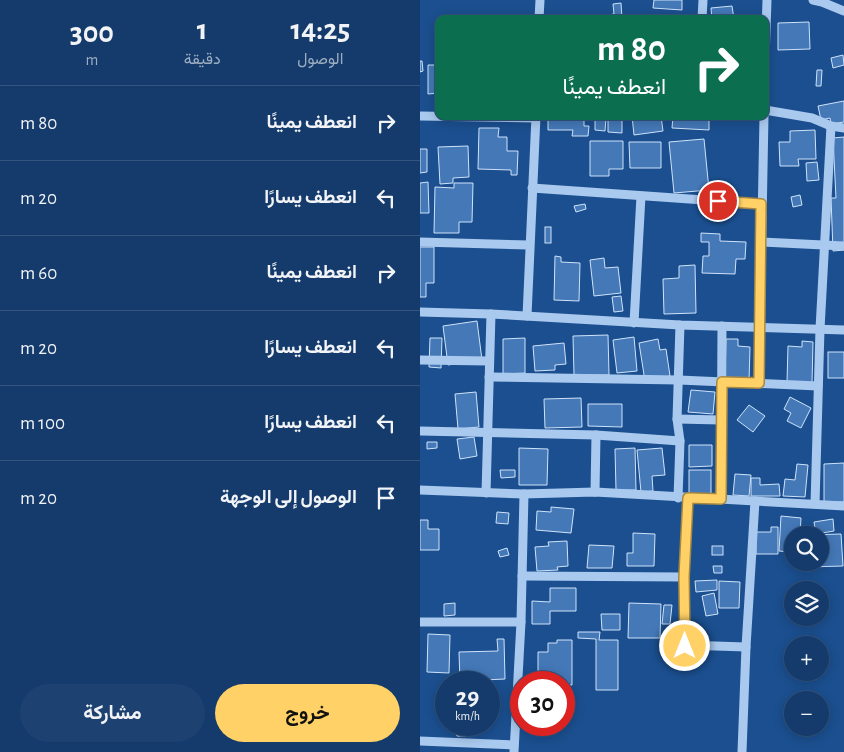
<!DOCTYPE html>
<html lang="ar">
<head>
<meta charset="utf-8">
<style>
	body { margin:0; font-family:"Alegreya Sans",Vazirmatn,sans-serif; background:#1d4271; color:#f1f3f6; direction:rtl; height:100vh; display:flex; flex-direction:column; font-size:19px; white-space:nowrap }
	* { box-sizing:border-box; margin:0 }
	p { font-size:16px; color:#9dadc1 }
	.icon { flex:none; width:28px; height:28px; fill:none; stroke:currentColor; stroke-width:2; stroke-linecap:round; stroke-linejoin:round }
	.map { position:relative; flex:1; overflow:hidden; direction:ltr }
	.side { display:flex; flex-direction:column; background:#143b6b; width:420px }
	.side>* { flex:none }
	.guide { position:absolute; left:15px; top:15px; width:334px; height:105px; border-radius:10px; box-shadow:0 2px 12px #0003,0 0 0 1px #33557e; direction:rtl; background:#0b6e4f; color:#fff; overflow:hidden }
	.fabs { position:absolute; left:364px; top:526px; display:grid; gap:10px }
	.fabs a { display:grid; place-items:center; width:45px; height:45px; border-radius:50%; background:#143b6b; box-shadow:0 2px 12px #0003,0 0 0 1px #33557e; font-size:25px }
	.speed { position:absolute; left:15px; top:671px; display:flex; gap:10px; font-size:25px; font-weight:700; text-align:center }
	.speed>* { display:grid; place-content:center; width:65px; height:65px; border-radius:50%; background:#143b6b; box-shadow:0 2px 12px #0003,0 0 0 1px #33557e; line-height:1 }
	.speed small { font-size:12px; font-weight:400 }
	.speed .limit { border:8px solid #d22; background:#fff; color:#111 }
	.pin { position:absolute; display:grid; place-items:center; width:42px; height:42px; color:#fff; margin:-21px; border:2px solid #fff; border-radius:50%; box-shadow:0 1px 5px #0007 }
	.me { position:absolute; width:55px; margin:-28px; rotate:0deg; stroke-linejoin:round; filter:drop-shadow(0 0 4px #0008) }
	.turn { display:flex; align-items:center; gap:18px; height:105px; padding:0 20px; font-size:22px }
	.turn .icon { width:65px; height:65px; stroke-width:2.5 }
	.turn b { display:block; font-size:35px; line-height:42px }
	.eta { display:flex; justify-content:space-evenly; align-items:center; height:85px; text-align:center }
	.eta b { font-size:30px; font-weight:700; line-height:35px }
	.button { display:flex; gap:10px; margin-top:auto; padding:10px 20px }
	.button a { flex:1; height:58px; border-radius:30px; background:#ffd166; color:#111; font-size:20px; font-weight:700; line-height:58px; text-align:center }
	.button a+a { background:#1d4271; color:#f1f3f6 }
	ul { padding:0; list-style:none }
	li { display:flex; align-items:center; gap:15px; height:75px; padding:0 20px; border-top:1px solid #33557e }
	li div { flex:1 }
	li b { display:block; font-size:19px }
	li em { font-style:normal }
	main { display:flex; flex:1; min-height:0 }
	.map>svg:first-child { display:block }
	.building { fill:#4478b7; stroke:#cfe3fa }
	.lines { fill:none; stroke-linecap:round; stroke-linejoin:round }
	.minor { stroke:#a9c9ee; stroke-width:9 }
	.route-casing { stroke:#a68842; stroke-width:12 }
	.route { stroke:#ffd166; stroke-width:9 }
</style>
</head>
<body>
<main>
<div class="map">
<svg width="424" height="752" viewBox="0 0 424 752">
	<rect width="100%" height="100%" fill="#1b4f8f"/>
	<!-- building -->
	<g class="building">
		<path d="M234,0H262V10L233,8Z"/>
		<path d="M201,3L202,19H181V16L194,14L193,4Z"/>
		<path d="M312,6L314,19H292L291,8Z"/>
		<path d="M389,22L390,49L358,50V23Z"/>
		<path d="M423,55L424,65L413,68L411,58Z"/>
		<path d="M0,61H2L3,71L0,72Z"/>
		<path d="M8,65H19V93L8,94Z"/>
		<path d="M397,70H402L401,86H396Z"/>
		<path d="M424,101V122L411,124L410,118L401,120L398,106Z"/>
		<path d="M128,116H164V126H169L168,136H152L153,130H128Z"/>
		<path d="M188,116H202V133L188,132Z"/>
		<path d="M212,116H241L243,131L214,135Z"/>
		<path d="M253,116H289V130L252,128Z"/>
		<path d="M175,118H186L185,131L175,130Z"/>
		<path d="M59,128H79L78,137H87V151H98L97,175H91V170L58,169Z"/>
		<path d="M395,130L396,159H378L379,166H360L359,142H370V131Z"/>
		<path d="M424,137V250L413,251L411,198H416L413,138Z"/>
		<path d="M284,139L289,190L254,193L249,142Z"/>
		<path d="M170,141H203V169H189V176H170Z"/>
		<path d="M209,142H241V168H210Z"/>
		<path d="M48,146L49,177L33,178V183L20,184L18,147Z"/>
		<path d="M0,149H7V172L0,173Z"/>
		<path d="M397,162L399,180L387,181L386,163Z"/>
		<path d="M8,182L9,213H0V183Z"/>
		<path d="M34,183H53L52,222H39V233H14L15,187L34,188Z"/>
		<path d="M380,195L382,205L373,207L371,197Z"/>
		<path d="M165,204L166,209L156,212L154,206Z"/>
		<rect x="125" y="227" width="6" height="16"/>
		<path d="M281,233L300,234V241L326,242L325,259H316L315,274L282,273L283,256H289V242H281Z"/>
		<path d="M0,247H14V283H6V297H0Z"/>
		<path d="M135,256L141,257V262L160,263L159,301L134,300Z"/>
		<path d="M184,258L185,268L198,267L201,293L174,296L170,260Z"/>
		<path d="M275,265L276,313L244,314L243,279L259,278V266Z"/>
		<path d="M201,296L203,311L194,312L192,297Z"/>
		<path d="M57,321L62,360L28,365L23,326Z"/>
		<path d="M188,335L189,375H154L153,336Z"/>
		<path d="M214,337L217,371L197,373L193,340Z"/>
		<path d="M10,338H22L21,368L9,367Z"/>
		<path d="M105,338V373L83,374V339Z"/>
		<path d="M238,339L240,350L246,349L250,376L225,381L219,343Z"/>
		<path d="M306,339H318V346L330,347L329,382L305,381Z"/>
		<path d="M382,341L393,342L392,383L367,382L368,346L382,347Z"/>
		<path d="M144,343L146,364L135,365V370L115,371L113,346Z"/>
		<rect x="408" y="352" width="16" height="26"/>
		<path d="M271,390L295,392L293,414L268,412Z"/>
		<path d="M56,392L59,427L38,429L35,394Z"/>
		<path d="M370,397L391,408L381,428L367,421L371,413L364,409Z"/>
		<path d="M161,398L162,427L125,428L124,399Z"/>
		<path d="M168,404H202V427L168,426Z"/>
		<path d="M329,405L345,416L333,432L317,420Z"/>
		<path d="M54,437L57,456L40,459L37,439Z"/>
		<path d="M7,442H17V448L7,449Z"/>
		<path d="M269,445H292V466L269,467Z"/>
		<path d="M99,448L128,449L127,485H99Z"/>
		<path d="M215,448L216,490H196L195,449Z"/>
		<path d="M242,448L245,475L232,476L233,491L221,492L217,450Z"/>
		<path d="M424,463V502H404V464Z"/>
		<path d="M377,464L388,465L385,497L363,496L365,479L375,480Z"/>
		<path d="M80,470H95V477L81,478Z"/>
		<rect x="269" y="470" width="22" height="24"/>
		<path d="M315,474L331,475L329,496L313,495Z"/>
		<path d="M331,478H340V485L359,484L360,496H331Z"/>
		<path d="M131,507L154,509L151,533L116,530L117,511L131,512Z"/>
		<path d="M77,512L89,513L88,524L76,523Z"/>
		<path d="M361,516L381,518L380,535H372V548L369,547V552L359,551Z"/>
		<path d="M413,519L414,531L396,534L394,522Z"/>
		<path d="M0,520H8V529H19V550H0Z"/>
		<path d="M351,527H358V554H336V532H351Z"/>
		<path d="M213,533L235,534L234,566H207V553H213Z"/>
		<path d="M421,534L423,566L388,567V562H400V535H387Z"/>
		<path d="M147,541L148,566L137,567L138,570L117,571L115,547L129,546L128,542Z"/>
		<path d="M169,545L194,546L192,568H167Z"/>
		<rect x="292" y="546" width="11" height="9"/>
		<path d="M87,548L89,555L80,557L78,551Z"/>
		<path d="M293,566H302V573H294Z"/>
		<path d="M297,580V590L276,592L275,581Z"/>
		<path d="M299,581L320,582L319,608H299Z"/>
		<path d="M130,588H156V611H130V624H112V601L130,602Z"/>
		<path d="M294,593L298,614L286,616L282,596Z"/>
		<path d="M35,603V615L24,616V604Z"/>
		<path d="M209,603L241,604L240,638H208Z"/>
		<path d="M244,605H252L250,624H242Z"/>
		<path d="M181,614H200V630H182Z"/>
		<path d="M158,632H180L179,640H198V690H176V639L158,638Z"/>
		<path d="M8,634L30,635L29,673L7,672Z"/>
		<path d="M77,639H84L85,679L64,680V682H40L39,652L78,651Z"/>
		<path d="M137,640H152V685H144V682H118V652H128V643H137Z"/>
		<path d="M36,725H46V736H37Z"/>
	</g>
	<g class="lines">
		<!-- minor -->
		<g class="minor">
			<path d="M393,0L402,2L424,11"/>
			<path d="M119,19L120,0"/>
			<path d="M282,19L283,0"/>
			<path d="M345,60L347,0"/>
			<path d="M345,110L392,118L411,126L424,128"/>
			<path d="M0,116L115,118"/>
			<path d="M112,188L341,204"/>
			<path d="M0,242L109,245"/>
			<path d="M341,242L424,246"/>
			<path d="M0,312L71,314L260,325L424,330"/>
			<path d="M107,316L116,116"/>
			<path d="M214,323L221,196"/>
			<path d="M0,360L69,361"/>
			<path d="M69,377L259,380L398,386"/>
			<path d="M339,383L344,116"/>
			<path d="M257,419L301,420"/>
			<path d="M0,431L176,435L260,441"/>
			<path d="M0,490L104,494L175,492L424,506"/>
			<path d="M175,492L176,435"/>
			<path d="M66,493L71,314"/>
			<path d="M258,498L260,441L257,419L260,325"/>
			<path d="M268,498L264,577L265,645L326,647"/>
			<path d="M301,499L302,326"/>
			<path d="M395,504L400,329L411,126"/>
			<path d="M102,576L264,577"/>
			<path d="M0,622H101"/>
			<path d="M0,741L94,745"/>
			<path d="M94,752L101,622L104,494"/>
			<path d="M322,752L326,647L335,501"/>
		</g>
	</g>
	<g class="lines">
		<!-- route casing -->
		<g class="route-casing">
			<path id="route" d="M265,646L264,577L268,498L301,499L302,382L339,383L341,204L298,201"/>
		</g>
		<!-- route -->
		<use href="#route" class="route"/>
	</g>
</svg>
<div class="fabs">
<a><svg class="icon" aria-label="search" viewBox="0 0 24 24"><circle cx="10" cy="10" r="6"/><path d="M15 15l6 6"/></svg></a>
<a><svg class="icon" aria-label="layers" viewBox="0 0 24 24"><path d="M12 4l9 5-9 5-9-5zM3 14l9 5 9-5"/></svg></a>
<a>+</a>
<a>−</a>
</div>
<div class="speed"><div>29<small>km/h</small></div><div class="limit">30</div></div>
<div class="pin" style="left:298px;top:201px;background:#d93025"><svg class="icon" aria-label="arrive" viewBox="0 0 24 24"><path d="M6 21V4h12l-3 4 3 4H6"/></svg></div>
<svg class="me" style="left:265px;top:646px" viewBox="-20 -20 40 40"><circle r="17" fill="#ffd166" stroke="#fff" stroke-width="3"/><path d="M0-11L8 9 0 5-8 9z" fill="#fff"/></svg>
<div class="guide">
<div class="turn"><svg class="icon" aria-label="right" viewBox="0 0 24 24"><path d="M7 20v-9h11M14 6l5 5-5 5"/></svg><div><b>80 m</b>انعطف يمينًا</div></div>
</div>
</div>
<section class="side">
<div class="eta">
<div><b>14:25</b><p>الوصول</p></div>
<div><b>1</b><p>دقيقة</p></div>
<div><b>300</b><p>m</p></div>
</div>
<ul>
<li><svg class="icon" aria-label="right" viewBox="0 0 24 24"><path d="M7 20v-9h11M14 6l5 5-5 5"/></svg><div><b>انعطف يمينًا</b></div><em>80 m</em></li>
<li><svg class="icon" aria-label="left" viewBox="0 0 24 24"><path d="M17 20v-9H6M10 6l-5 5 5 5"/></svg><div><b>انعطف يسارًا</b></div><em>20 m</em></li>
<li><svg class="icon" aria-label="right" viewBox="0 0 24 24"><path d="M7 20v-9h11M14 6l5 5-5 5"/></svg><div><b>انعطف يمينًا</b></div><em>60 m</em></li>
<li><svg class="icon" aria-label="left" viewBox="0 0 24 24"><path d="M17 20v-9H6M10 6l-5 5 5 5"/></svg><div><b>انعطف يسارًا</b></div><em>20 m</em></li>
<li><svg class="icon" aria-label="left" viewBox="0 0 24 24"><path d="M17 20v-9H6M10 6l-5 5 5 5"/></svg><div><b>انعطف يسارًا</b></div><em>100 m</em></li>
<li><svg class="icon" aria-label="arrive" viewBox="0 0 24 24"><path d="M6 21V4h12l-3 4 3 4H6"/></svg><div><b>الوصول إلى الوجهة</b></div><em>20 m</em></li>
</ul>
<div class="button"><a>خروج</a><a>مشاركة</a></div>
</section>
</main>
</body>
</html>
